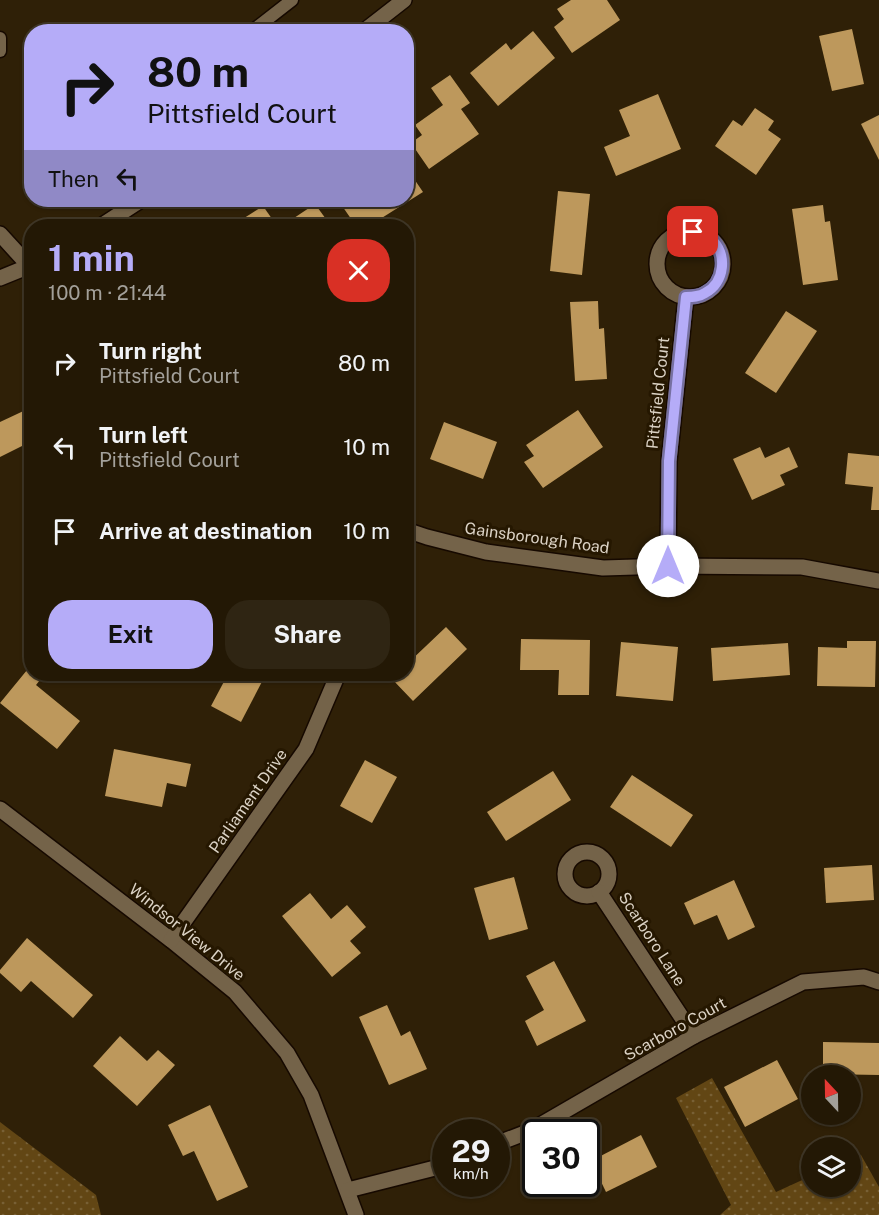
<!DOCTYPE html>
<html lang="en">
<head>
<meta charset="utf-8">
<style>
	body { margin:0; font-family:"Public Sans",sans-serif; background:#2f2513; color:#f1f3f6; height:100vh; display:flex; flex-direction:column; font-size:22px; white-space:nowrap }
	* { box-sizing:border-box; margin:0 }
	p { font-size:20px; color:#a3a09a }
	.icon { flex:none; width:33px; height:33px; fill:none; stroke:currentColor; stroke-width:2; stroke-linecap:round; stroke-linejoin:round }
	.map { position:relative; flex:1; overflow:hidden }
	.sheet { position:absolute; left:24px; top:219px; width:390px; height:462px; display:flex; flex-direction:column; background:#231805; border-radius:24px; box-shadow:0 2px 4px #0004,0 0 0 2px #403727 }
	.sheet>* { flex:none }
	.guide { position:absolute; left:24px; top:24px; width:390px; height:183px; border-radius:24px; box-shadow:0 2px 4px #0004,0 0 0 2px #403727; background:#b5acf8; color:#111; overflow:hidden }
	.needle { width:39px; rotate:338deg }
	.buttons { position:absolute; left:801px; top:1065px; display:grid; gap:12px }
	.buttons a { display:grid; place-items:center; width:60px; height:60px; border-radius:50%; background:#231805; box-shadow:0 2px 4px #0004,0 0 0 2px #403727; font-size:30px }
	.speed { position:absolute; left:432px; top:1119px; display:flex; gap:12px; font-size:30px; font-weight:700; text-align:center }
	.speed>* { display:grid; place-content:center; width:78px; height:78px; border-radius:50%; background:#231805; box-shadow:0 2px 4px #0004,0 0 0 2px #403727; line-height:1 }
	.speed small { font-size:15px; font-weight:400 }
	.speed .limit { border:3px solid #111; border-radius:9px; background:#fff; color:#111 }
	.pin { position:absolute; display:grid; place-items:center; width:51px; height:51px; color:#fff; margin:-26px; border-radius:12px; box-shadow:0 3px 9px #0006 }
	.me { position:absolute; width:66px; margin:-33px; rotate:0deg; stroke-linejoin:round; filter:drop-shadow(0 0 4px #0008) }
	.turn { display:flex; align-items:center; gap:21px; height:126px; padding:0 24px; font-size:27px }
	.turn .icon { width:78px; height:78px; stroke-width:2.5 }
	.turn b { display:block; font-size:42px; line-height:51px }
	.then { display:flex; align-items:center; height:57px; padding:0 24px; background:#0003; gap:12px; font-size:22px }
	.round { display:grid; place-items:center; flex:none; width:63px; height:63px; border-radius:24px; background:#2f2513 }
	.summary { display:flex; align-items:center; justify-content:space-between; height:102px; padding:0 24px }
	h1 { font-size:36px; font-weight:700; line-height:45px; color:#b5acf8 }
	.cta { display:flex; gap:12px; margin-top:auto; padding:12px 24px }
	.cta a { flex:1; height:69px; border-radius:24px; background:#b5acf8; color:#111; font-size:24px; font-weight:700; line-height:69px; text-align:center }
	.cta a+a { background:#2f2513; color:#f1f3f6 }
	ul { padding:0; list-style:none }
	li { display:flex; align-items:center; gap:18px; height:84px; padding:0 24px }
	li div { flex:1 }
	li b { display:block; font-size:22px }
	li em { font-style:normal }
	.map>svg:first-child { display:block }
	.park { fill:url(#park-dots) }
	.building { fill:#bd985c }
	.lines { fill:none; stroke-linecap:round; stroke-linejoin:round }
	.service-casing { stroke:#160900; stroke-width:15 }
	.minor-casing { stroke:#160900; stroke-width:18 }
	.tertiary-casing { stroke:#160900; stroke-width:18 }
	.service { stroke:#746349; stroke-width:12 }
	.minor { stroke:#746349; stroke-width:15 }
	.tertiary { stroke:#746349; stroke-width:15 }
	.route-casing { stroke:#7670a1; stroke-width:15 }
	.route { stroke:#b5acf8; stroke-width:10 }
	.labels { text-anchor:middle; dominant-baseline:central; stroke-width:6; stroke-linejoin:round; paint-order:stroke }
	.street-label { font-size:16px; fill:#dbd2c4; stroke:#251700 }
</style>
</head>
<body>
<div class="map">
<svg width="879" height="1215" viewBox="0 0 879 1215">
	<defs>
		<pattern id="park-dots" width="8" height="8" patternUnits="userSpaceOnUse" patternTransform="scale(1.5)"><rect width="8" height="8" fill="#624614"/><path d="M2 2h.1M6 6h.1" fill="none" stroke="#786035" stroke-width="1.8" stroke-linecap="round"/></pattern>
	</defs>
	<rect width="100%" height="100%" fill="#2f2007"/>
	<!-- park -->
	<g class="park">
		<path d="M712,1078L776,1192L811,1176L812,1186H850L851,1159L861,1155L879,1187V1215H720L731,1205L676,1098Z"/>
		<path d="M0,1122L96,1195L101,1215H0Z"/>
	</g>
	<!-- building -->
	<g class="building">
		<path d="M571,0H607L620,20L572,53L554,27L564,19L557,9Z"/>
		<path d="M852,29L864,84L832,91L819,36Z"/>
		<path d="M533,31L555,58L498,106L470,73L506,43L511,50Z"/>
		<path d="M450,75L470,103L461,109L479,134L429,169L411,143L422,135L415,125L443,105L431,88Z"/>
		<path d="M658,94L681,149L616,176L604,147L630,136L619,110Z"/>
		<path d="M755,108L774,121L768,130L781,139L756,175L715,146L733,120L742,126Z"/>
		<path d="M879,115V160L861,124Z"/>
		<path d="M406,167L423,192L369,226H356L338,200H406Z"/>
		<path d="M558,191L590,194L582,275L550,271Z"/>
		<path d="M315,204L331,226H282Z"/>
		<path d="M823,205L825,222L830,221L838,280L803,285L792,209Z"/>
		<path d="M263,206L277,226H245L241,220Z"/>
		<path d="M598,301L599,329L604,328L607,379L575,381L570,302Z"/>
		<path d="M786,311L817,331L776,393L745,373Z"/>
		<path d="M32,407V441L0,457V422Z"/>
		<path d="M578,410L603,447L543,488L524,462L534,456L526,445Z"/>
		<path d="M444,422L497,442L483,479L430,459Z"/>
		<path d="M760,447L765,458L789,447L798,467L780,475L785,485L752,500L733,459Z"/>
		<path d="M848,453L879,456V510H871L873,487L845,484Z"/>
		<path d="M446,627L467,649L413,701L392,679L398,674H406V665Z"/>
		<path d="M521,639L590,640L589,695H558L559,670H520Z"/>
		<path d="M847,641H876L875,687L817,686L818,647L847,648Z"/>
		<path d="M621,642L678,647L673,701L616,696Z"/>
		<path d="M788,643L790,675L713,681L711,648Z"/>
		<path d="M32,664V674H42L44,675L36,685L80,721L57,749L0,703Z"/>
		<path d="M228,674H266L241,722L211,706Z"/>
		<path d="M114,749L191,764L186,787L167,783L162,807L105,796Z"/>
		<path d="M365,760L397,777L372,823L340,806Z"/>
		<path d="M553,771L571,800L506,841L487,812Z"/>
		<path d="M632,775L693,815L671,847L610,807Z"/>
		<path d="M872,865L874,900L826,903L824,868Z"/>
		<path d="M514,877L528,929L489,940L474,888Z"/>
		<path d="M734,880L755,927L728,940L717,915L694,925L684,903Z"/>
		<path d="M310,893L331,919L347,905L366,927L350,941L361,953L332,977L282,916Z"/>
		<path d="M27,938L93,995L73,1018L31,981L21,992L0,973V970Z"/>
		<path d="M554,961L586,1021L537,1046L525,1021L544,1010L526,976Z"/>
		<path d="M387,1005L401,1036L410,1031L427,1069L389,1085L359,1017Z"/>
		<path d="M120,1036L147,1061L158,1050L175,1065L137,1106L93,1066Z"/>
		<path d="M823,1042L879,1043V1075L823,1074Z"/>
		<path d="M777,1060L798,1099L745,1127L724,1087Z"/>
		<path d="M210,1105L248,1187L217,1201L194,1151L183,1156L168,1125Z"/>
		<path d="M641,1135L657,1167L606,1192L591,1161Z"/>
	</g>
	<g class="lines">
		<!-- service casing -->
		<g class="service-casing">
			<g id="service">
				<path d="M251,32L292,0"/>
				<path d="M0,38V51"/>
			</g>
		</g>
		<!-- minor casing -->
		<g class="minor-casing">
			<g id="minor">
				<circle cx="690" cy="264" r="33"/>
				<path d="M668,566L669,461L686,297"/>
				<path d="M0,809L171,940L235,992L287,1053L311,1095L356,1215"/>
				<circle cx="587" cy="874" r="22"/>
				<path d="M599,892L694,1036"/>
				<path d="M171,940L306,749L338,674"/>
				<path d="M496,1144L530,1131L694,1036L803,982L864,977L879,982"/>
				<path d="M348,1190L435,1168L446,1164"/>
			</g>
		</g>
		<!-- tertiary casing -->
		<g class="tertiary-casing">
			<g id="tertiary">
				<path d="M363,32L404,0"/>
				<path d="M101,226L141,200"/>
				<path d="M0,234L32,269"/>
				<path d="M0,278L32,265"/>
				<path d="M406,530L427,537L486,552L603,568L668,566L802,567L879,581"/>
			</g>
		</g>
		<!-- service -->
		<use href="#service" class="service"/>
		<!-- minor -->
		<use href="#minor" class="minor"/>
		<!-- tertiary -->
		<use href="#tertiary" class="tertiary"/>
	</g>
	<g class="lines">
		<!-- route casing -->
		<g class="route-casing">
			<path id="route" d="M668,566L669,461L686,297C693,297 699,297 705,293C725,283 728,253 711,239C706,235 700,233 693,232"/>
		</g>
		<!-- route -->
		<use href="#route" class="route"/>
	</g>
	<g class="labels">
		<!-- street labels -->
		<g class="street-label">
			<text transform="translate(658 393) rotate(-84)">Pittsfield Court</text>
			<text transform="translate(537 538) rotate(8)">Gainsborough Road</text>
			<text transform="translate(248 801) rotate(-55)">Parliament Drive</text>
			<text transform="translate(187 932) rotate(39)">Windsor View Drive</text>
			<text transform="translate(652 939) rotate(57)">Scarboro Lane</text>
			<text transform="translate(675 1029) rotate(-29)">Scarboro Court</text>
		</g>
	</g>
</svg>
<div class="buttons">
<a><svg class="needle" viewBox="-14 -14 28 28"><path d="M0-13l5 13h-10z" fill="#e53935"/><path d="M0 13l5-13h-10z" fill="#a3a09a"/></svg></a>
<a><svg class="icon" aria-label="layers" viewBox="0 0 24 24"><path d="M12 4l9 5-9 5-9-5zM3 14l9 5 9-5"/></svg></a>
</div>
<div class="speed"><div>29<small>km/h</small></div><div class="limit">30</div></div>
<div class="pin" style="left:693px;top:232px;background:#d93025"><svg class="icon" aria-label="arrive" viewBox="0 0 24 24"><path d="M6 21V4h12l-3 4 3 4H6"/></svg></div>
<svg class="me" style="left:668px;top:566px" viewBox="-20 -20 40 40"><circle r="19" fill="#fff"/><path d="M0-13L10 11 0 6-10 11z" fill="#b5acf8"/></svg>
<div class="guide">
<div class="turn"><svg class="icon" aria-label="right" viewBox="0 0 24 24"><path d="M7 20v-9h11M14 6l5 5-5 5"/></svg><div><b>80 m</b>Pittsfield Court</div></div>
<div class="then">Then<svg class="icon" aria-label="left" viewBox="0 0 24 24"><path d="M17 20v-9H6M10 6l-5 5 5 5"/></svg></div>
</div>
<section class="sheet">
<div class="summary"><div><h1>1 min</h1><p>100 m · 21:44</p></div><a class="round" style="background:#d93025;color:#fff"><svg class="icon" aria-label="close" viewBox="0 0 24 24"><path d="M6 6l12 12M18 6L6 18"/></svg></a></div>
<ul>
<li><svg class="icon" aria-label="right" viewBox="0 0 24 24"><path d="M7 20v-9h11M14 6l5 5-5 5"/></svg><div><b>Turn right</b><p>Pittsfield Court</p></div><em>80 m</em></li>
<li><svg class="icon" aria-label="left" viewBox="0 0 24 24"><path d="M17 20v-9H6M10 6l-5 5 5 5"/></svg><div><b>Turn left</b><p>Pittsfield Court</p></div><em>10 m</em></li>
<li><svg class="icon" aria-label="arrive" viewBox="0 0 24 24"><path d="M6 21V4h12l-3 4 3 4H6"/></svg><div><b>Arrive at destination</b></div><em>10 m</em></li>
</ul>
<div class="cta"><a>Exit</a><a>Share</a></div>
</section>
</div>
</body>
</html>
